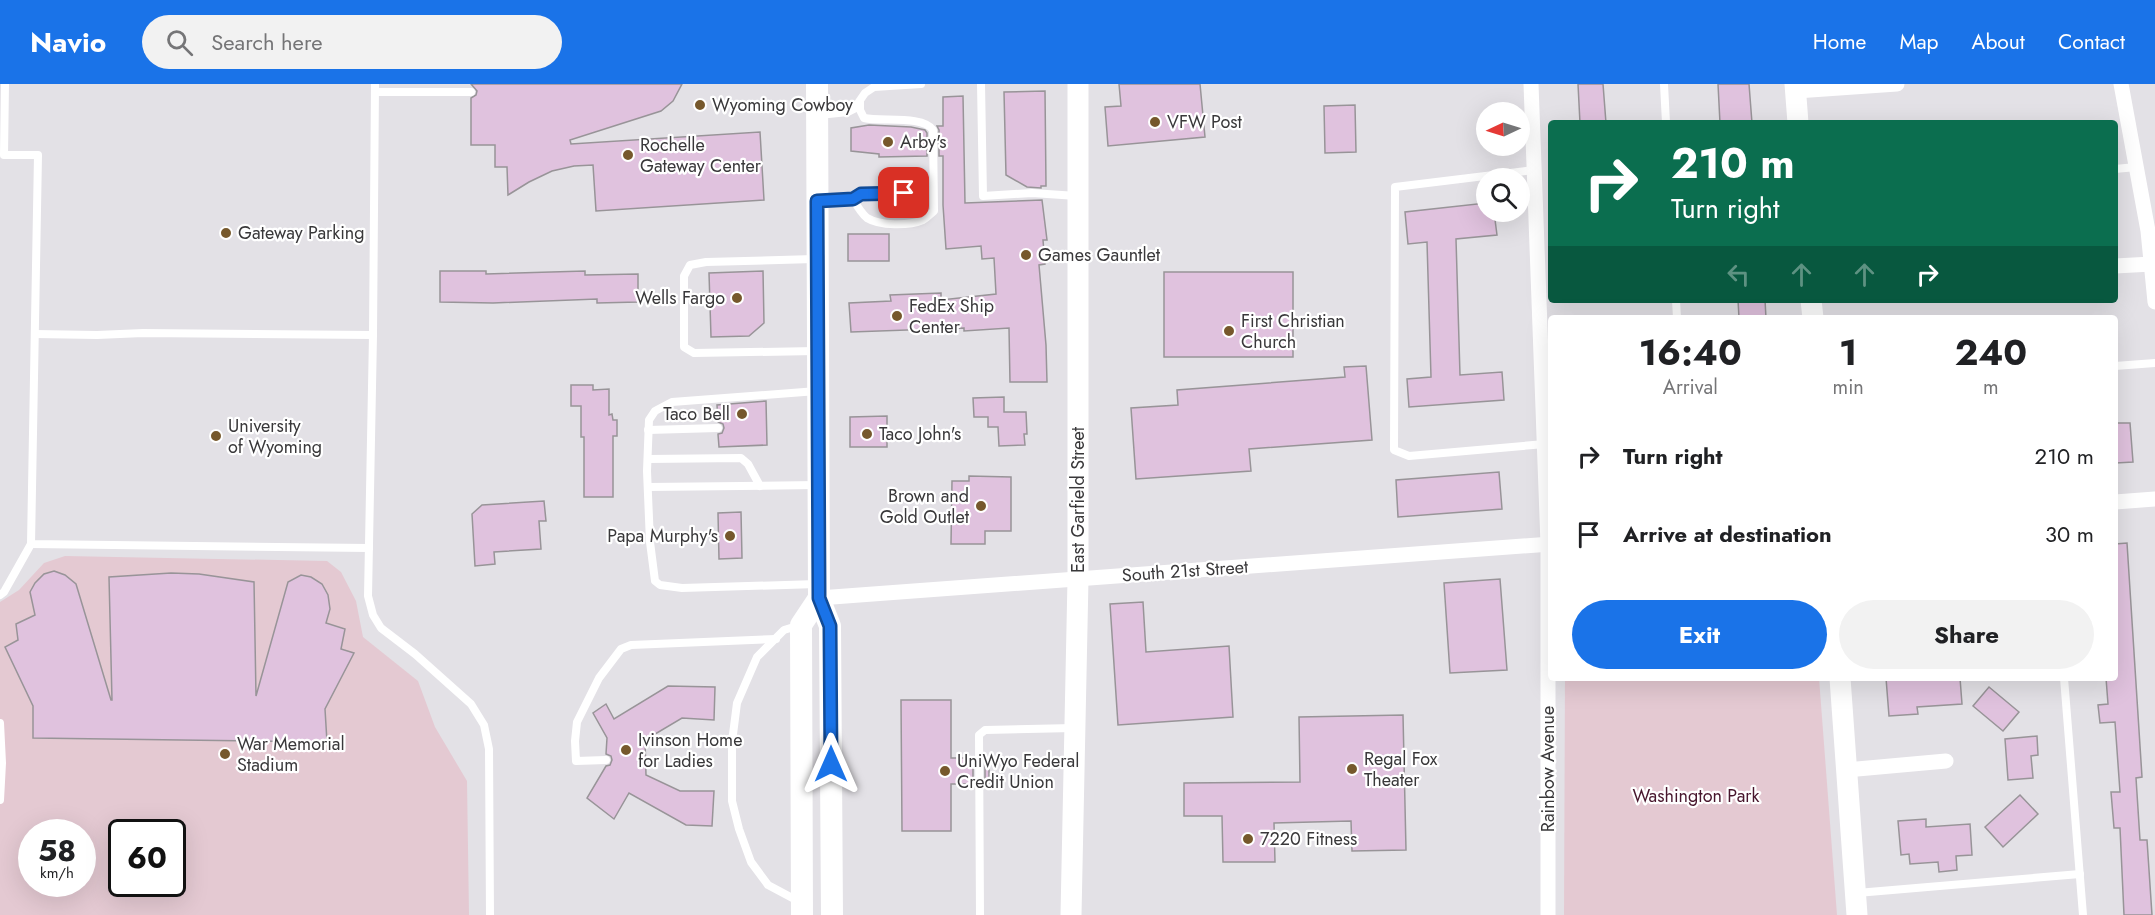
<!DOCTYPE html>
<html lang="en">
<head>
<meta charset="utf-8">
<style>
	body { margin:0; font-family:Jost,sans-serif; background:#f2f2f2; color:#202124; height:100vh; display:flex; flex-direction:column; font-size:22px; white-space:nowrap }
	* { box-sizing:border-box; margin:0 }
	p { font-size:20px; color:#757577 }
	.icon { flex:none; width:33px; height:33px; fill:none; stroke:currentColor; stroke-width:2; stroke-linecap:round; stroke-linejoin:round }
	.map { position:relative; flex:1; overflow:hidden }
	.side { position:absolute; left:1548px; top:231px; width:570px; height:366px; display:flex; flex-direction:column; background:#fff; border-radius:6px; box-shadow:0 6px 24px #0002 }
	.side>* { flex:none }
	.guide { position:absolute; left:1548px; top:36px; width:570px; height:183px; border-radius:6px; box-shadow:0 6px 24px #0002; background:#0b6e4f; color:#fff; overflow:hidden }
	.needle { width:39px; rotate:266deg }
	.fabs { position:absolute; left:1476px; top:18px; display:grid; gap:12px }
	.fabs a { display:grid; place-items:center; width:54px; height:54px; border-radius:50%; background:#fff; box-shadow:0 6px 24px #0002; font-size:30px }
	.speed { position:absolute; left:18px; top:735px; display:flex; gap:12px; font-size:30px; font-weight:700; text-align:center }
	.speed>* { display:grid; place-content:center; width:78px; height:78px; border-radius:50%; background:#fff; box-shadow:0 6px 24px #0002; line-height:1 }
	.speed small { font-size:15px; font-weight:400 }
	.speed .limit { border:3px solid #111; border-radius:9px; background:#fff; color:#111 }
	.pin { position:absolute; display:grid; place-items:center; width:51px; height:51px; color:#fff; margin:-26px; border-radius:12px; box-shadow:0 3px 9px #0006 }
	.me { position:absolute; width:66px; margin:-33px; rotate:0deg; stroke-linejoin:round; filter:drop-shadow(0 0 4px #0008) }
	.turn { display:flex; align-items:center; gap:21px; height:126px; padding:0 24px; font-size:27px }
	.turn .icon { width:78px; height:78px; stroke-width:2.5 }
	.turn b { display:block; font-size:42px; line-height:51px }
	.lanes { display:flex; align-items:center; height:57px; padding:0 24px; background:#0003; justify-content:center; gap:30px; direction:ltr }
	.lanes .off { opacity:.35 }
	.eta { display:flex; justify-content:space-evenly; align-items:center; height:102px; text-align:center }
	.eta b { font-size:36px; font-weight:700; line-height:42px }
	.primary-button { display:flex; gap:12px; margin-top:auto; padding:12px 24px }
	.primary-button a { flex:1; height:69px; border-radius:36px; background:#1a73e8; color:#fff; font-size:24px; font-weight:700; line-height:69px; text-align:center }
	.primary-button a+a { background:#f2f2f2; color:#202124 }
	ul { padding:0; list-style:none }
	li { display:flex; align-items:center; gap:18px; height:78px; padding:0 24px }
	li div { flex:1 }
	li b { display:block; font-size:22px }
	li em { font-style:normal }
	header { display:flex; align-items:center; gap:36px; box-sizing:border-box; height:84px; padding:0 30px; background:#1a73e8; color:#fff }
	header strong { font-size:28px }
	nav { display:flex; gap:33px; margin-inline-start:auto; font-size:21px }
	.search { width:420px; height:54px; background:#f2f2f2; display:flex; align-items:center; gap:15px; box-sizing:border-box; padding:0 21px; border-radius:33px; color:#757577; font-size:22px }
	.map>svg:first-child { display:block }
	.green { fill:#e4c9d2; fill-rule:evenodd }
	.building { fill:#e0c2de; stroke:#989498; stroke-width:1.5 }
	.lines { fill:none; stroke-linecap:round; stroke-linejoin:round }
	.lane { stroke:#fff; stroke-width:8 }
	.street { stroke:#fff; stroke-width:15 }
	.secondary { stroke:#fff; stroke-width:21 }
	.primary { stroke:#fff; stroke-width:22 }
	.route-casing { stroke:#114b97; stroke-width:15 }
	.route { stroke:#1a73e8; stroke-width:10 }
	.poi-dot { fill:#76582c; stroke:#fff; stroke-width:2 }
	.labels { text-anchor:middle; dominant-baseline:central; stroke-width:4.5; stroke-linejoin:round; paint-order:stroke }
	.poi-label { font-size:18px; fill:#39383a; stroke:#fff; text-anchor:start }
	.street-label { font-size:18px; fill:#39383a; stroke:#fff }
	.park-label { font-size:18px; fill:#48162d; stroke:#fff }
</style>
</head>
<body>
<header>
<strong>Navio</strong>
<div class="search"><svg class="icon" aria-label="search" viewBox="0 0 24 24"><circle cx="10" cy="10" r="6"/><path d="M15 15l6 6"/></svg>Search here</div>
<nav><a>Home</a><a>Map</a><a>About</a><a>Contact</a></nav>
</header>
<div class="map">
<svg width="2155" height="831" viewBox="0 0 2155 831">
	<rect width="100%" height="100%" fill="#e3e1e6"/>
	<!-- green -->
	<g class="green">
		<path d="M65,472L327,477L341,488L356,517L363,553L418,597L435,643L467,697L469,831H0V518L19,506L44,479ZM32,748H82V800H32ZM122,748H172V800H122Z"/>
		<path d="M1565,594H1819L1837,831H1564Z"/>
	</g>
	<!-- building -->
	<g class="building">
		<path d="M471,0H682L673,17L661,27L570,56L571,60L760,48L764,116L596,127L593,81L574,82L552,87L529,98L508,111L507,83H495V61H471V14L476,11L477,7Z"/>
		<path d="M1119,0H1200L1205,53L1108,62L1105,23L1121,22Z"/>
		<path d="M1578,0H1603L1606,39H1580Z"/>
		<path d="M1718,0H1749L1752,39H1720Z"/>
		<path d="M1045,7L1046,102H1041V104L1027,103L1006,91L1004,8Z"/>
		<path d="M963,12L965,119L1042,116L1047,156H1043L1045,180L1039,181L1046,261L1047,298H1010L1009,244L964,247V244L851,248L849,219L891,217L890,211L941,209V216L996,210L994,174L982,175L981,162L946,165L943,121V72H939V46L937,42H943V13Z"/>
		<path d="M1355,21L1356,68L1325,69L1324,22Z"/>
		<path d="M869,41L911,43L925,46L927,49V72L879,73V70L851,67V44Z"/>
		<path d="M1486,119V128H1494L1497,151L1456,155L1460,291L1502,288L1504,316L1409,323L1407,295L1431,293L1427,158L1408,160L1405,128Z"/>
		<rect x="848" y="150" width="41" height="27"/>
		<path d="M440,187H486V190L585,187V191L638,190V218L597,219V215L493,219L440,218Z"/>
		<path d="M763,187L764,239L749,252L711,253L709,189Z"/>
		<rect x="1164" y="188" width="129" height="85"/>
		<path d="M1738,216H1765L1766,234H1739Z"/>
		<path d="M1366,282L1372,356L1249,365L1251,387L1136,395L1131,324L1178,321L1177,306L1345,293L1344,283Z"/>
		<path d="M571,301H593V306L609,305V331L612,330L613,336H617V352H613V413H584V353H581V322H571Z"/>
		<path d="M1004,313V328H1026L1027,350H1024L1025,361L999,362L998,343H988V333H974L973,314Z"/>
		<path d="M766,317L767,361L719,363L718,350L722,349L724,344L723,340L718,338L717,321Z"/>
		<path d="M887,332V363H850V333Z"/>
		<path d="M2115,339H2130L2133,378L2116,379Z"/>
		<path d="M1499,388L1502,425L1398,433L1396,396Z"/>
		<path d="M969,392L1011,393V447H985V460H951L952,397H969Z"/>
		<path d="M544,417L546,437H539L541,465L494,468L495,480L475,482L472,430L482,421Z"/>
		<path d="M741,428L742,474L719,475L718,429Z"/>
		<path d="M2127,459L2142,693L2136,694L2140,756H2147L2152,831H2124L2120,744H2114L2111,708H2120L2115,638L2100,639L2098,621L2108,620L2106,594H2115V460Z"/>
		<path d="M54,487L65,491L76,500L111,616H112L109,493L171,489L199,490L254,498L256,612L288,498L301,491L311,493L322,500L328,511L330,525L326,539L345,545L341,565L354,569L325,625L327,658L33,654V622L5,563L18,556L16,540L35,531L30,508L35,499L44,490Z"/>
		<path d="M1500,495L1507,586L1450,589L1444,499Z"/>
		<path d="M1143,518L1146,568L1229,562L1233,633L1118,641L1110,520Z"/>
		<path d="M1886,594H1960L1962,620L1917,623L1918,630L1889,632Z"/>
		<path d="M668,602L715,603L714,636L682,634L645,656L646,691L680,707H714L712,742L686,741L629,709L614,735L587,714L606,682L610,681L612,676L611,672L606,670L607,654L593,629L606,620L614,635Z"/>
		<path d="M1989,603L2019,628L2003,647L1973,622Z"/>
		<path d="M901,616H951V674H973V700H951V747H902Z"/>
		<path d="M1403,631L1406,766L1352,767L1351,737L1274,739L1275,778H1223L1222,732H1184V699L1300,698L1299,633Z"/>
		<path d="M2037,652L2038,671L2031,672L2033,694L2008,696L2005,655Z"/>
		<rect x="985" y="674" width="4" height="25"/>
		<path d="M2020,711L2038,730L2003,763L1985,743Z"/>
		<path d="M1926,735V743L1970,740L1972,771L1956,772L1957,786L1939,788L1938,778L1910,780L1909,770L1901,771L1898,737Z"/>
	</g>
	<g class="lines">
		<!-- lane -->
		<g class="lane">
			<path d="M5,0L4,71H38L31,460L369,464"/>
			<path d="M375,0L373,251L368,512L373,531L381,544L415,570L471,620L484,641L489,665L490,831"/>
			<path d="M981,0L983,112L1032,109L1077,112"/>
			<path d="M1664,0L1666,39"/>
			<path d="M375,8H471"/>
			<path d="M819,31L848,28L854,25L865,9L874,3L921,0"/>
			<path d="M2115,85L2136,83"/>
			<path d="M1534,86L1395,103L1394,366L1409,372L1545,360"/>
			<path d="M853,115C857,122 861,129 867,134C880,142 909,142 923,136C927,134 930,130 934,127L933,46C923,31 882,38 864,34L860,26V18"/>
			<path d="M819,116L853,115L861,110L925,109"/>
			<path d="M814,175L706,178L690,181L684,192V263L694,269L816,267"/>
			<path d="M1676,216L1677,234"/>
			<path d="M35,250L97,251L143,249L373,251"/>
			<path d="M2115,282L2155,279"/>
			<path d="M817,307L672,318L655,327L649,336L647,387L650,458L655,497L660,501L682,504L817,500"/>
			<path d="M648,346L718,344"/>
			<path d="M648,375L741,374L748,380L760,402"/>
			<path d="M648,403L817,401"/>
			<path d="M0,511L4,508L31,460"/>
			<path d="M797,542L784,546L757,573L737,619L732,658V717L739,745L751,778L768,801L798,817"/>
			<path d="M2064,594L2083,831"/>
			<path d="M0,639L2,679L0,716"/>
			<path d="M606,676L576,677L575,657L577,638L599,594L621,565L631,561L776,555"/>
			<path d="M1857,809L2080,790"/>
			<path d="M980,831L979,651L985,646L1074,644"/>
		</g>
		<!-- street -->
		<g class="street">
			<path d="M1531,0L1548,460V831"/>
			<path d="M2121,0L2148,147L2155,218"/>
			<path d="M1796,7L1897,0"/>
			<path d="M2115,182L2152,180"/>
			<path d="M2115,418L2155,415"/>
			<path d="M819,514L1551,460"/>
			<path d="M1846,686L1946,677"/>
		</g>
		<!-- secondary -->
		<g class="secondary">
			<path d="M1795,0L1798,39"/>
			<path d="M1811,216L1813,234"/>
			<path d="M1840,594L1857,831"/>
			<path d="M1071,831L1078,495V0"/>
		</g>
		<!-- primary -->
		<g class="primary">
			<path d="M817,0L819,514L830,542L832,831"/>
			<path d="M802,831L801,541L819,514"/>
		</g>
	</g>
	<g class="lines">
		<!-- route casing -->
		<g class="route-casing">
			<path id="route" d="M831,680L830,542L819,514L817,117L853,115L861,110L904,109"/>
		</g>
		<!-- route -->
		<use href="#route" class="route"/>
	</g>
	<!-- markers -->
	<g class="poi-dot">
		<circle cx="700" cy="21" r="6"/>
		<circle cx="1155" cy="38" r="6"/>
		<circle cx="888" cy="58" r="6"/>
		<circle cx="628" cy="71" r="6"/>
		<circle cx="226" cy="149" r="6"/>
		<circle cx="1026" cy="171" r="6"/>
		<circle cx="737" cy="214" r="6"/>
		<circle cx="897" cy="232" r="6"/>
		<circle cx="1229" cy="247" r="6"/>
		<circle cx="742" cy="330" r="6"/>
		<circle cx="867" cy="350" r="6"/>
		<circle cx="216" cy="352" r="6"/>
		<circle cx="981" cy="422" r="6"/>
		<circle cx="730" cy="452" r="6"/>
		<circle cx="626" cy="666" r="6"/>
		<circle cx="225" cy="670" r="6"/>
		<circle cx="1352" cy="685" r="6"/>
		<circle cx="945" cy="687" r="6"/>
		<circle cx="1248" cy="755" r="6"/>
	</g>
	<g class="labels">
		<!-- poi labels -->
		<g class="poi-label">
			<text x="712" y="21">Wyoming Cowboy</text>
			<text x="1167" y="38">VFW Post</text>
			<text x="900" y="58">Arby's</text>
			<text x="640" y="61">Rochelle<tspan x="640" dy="21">Gateway Center</tspan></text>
			<text x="238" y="149">Gateway Parking</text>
			<text x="1038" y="171">Games Gauntlet</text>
			<text x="725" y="214" text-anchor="end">Wells Fargo</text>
			<text x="909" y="222">FedEx Ship<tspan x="909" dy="21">Center</tspan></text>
			<text x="1241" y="237">First Christian<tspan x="1241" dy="21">Church</tspan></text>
			<text x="730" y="330" text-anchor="end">Taco Bell</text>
			<text x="228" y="342">University<tspan x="228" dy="21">of Wyoming</tspan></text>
			<text x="879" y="350">Taco John's</text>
			<text x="969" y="412" text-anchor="end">Brown and<tspan x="969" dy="21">Gold Outlet</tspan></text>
			<text x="718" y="452" text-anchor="end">Papa Murphy's</text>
			<text x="638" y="656">Ivinson Home<tspan x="638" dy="21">for Ladies</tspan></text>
			<text x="237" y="660">War Memorial<tspan x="237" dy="21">Stadium</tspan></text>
			<text x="1364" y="675">Regal Fox<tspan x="1364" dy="21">Theater</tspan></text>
			<text x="957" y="677">UniWyo Federal<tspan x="957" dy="21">Credit Union</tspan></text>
			<text x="1260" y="755">7220 Fitness</text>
		</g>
		<!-- street labels -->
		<g class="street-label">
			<text transform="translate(1078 416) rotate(-90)">East Garfield Street</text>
			<text transform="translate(1185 487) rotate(-4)">South 21st Street</text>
			<text transform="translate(1548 685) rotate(-90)">Rainbow Avenue</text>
		</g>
		<!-- park labels -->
		<g class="park-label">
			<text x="1696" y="712">Washington Park</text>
		</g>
	</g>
</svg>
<div class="fabs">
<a><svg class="needle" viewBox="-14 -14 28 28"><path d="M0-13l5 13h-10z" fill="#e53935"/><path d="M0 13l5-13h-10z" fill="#757577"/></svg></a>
<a><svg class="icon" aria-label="search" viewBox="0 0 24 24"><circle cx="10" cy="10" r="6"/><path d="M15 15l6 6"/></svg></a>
</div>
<div class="speed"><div>58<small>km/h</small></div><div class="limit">60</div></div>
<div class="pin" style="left:904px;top:109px;background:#d93025"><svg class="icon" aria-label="arrive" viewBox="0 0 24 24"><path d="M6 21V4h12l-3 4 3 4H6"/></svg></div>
<svg class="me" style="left:831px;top:680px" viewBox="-20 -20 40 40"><path d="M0-17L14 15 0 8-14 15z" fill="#1a73e8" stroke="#fff" stroke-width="4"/></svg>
<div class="guide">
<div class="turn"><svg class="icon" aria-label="right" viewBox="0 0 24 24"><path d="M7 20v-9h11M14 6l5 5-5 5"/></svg><div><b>210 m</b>Turn right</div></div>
<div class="lanes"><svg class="icon off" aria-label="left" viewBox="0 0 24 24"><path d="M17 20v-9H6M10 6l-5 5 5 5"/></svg><svg class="icon off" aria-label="ahead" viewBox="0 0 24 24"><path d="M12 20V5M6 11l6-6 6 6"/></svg><svg class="icon off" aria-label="ahead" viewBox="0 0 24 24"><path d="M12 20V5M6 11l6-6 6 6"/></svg><svg class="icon" aria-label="right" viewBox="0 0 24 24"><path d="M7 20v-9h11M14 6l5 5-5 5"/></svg></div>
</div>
<section class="side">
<div class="eta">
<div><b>16:40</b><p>Arrival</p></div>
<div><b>1</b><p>min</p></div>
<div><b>240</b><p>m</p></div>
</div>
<ul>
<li><svg class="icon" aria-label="right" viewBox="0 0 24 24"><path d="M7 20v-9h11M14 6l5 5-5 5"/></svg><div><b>Turn right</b></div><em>210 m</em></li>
<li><svg class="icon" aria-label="arrive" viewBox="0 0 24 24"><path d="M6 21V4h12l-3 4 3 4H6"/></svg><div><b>Arrive at destination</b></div><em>30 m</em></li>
</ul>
<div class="primary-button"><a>Exit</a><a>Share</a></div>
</section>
</div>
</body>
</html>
